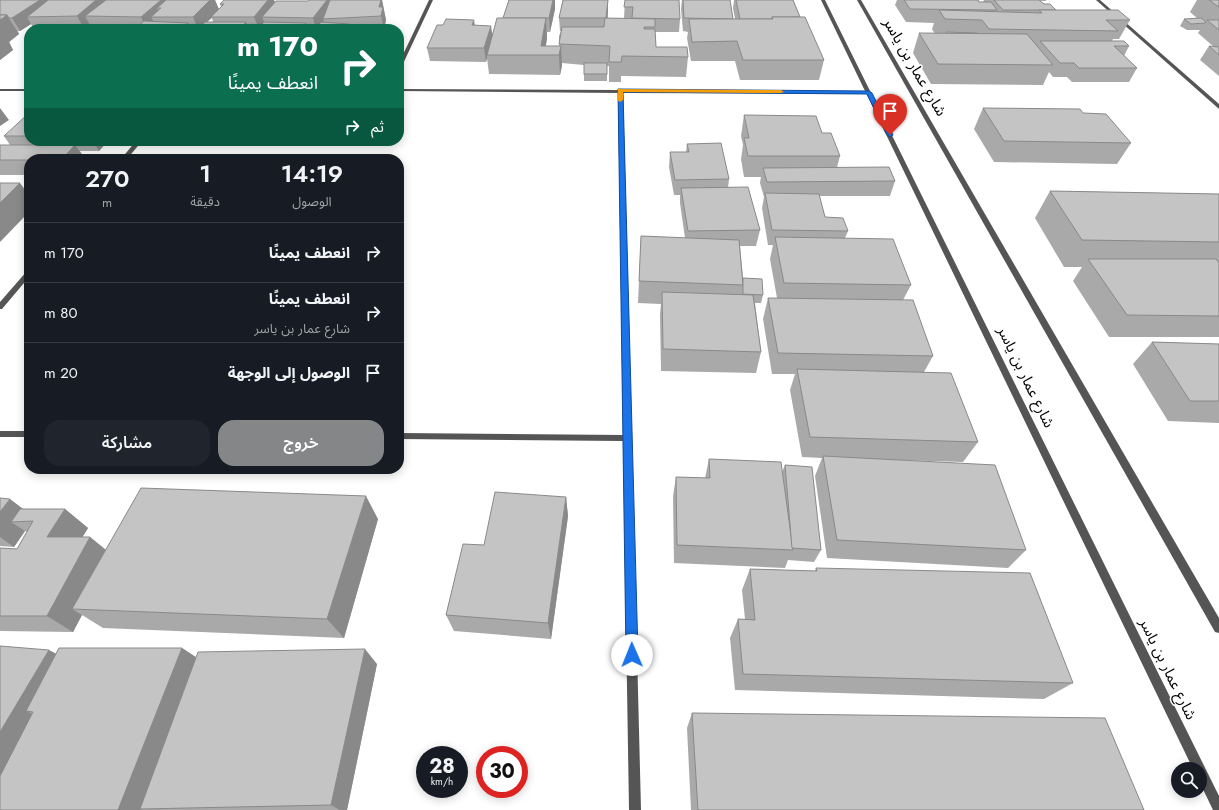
<!DOCTYPE html>
<html lang="ar">
<head>
<meta charset="utf-8">
<style>
	body { margin:0; font-family:Jost,"Noto Sans Arabic",sans-serif; background:#20242c; color:#f1f3f6; direction:rtl; height:100vh; display:flex; flex-direction:column; font-size:15px; white-space:nowrap }
	* { box-sizing:border-box; margin:0 }
	p { font-size:13px; color:#9ea1a6 }
	.icon { flex:none; width:22px; height:22px; fill:none; stroke:currentColor; stroke-width:2; stroke-linecap:round; stroke-linejoin:round }
	.map { position:relative; flex:1; overflow:hidden; direction:ltr }
	.drawer { position:absolute; left:24px; top:154px; width:380px; height:320px; display:flex; flex-direction:column; background:#171b24; border-radius:16px; box-shadow:0 2px 10px #0003; direction:rtl }
	.drawer>* { flex:none }
	.hud { position:absolute; left:24px; top:24px; width:380px; height:122px; border-radius:16px; box-shadow:0 2px 10px #0003; direction:rtl; background:#0b6e4f; color:#fff; overflow:hidden }
	.fabs { position:absolute; left:1171px; top:762px; display:grid; gap:8px }
	.fabs a { display:grid; place-items:center; width:36px; height:36px; border-radius:50%; background:#171b24; box-shadow:0 2px 10px #0003; font-size:20px }
	.speed { position:absolute; left:416px; top:746px; display:flex; gap:8px; font-size:20px; font-weight:700; text-align:center }
	.speed>* { display:grid; place-content:center; width:52px; height:52px; border-radius:50%; background:#171b24; box-shadow:0 2px 10px #0003; line-height:1 }
	.speed small { font-size:10px; font-weight:400 }
	.speed .limit { border:6px solid #d22; background:#fff; color:#111 }
	.pin { position:absolute; display:grid; place-items:center; width:34px; height:34px; color:#fff; margin:-41px -17px; border-radius:50% 50% 50% 0; rotate:-45deg; box-shadow:0 0 4px #0007 }
	.pin .icon { rotate:45deg }
	.me { position:absolute; width:44px; margin:-22px; rotate:359deg; stroke-linejoin:round; filter:drop-shadow(0 0 3px #0008) }
	.turn { display:flex; align-items:center; gap:14px; height:84px; padding:0 20px; font-size:18px }
	.turn .icon { width:52px; height:52px; stroke-width:2.5 }
	.turn b { display:block; font-size:28px; line-height:34px }
	.then { display:flex; align-items:center; height:38px; padding:0 20px; background:#0003; gap:8px; font-size:15px }
	.eta { display:flex; justify-content:space-evenly; align-items:center; height:68px; text-align:center }
	.eta b { font-size:24px; font-weight:600; line-height:28px }
	.cta { display:flex; gap:8px; margin-top:auto; padding:8px 20px }
	.cta a { flex:1; height:46px; border-radius:16px; background:#858687; color:#fff; font-size:16px; font-weight:600; line-height:46px; text-align:center }
	.cta a+a { background:#20242c; color:#f1f3f6 }
	ul { padding:0; list-style:none }
	li { display:flex; align-items:center; gap:12px; height:60px; padding:0 20px; border-top:1px solid #363941 }
	li div { flex:1 }
	li b { display:block; font-size:15px }
	li em { font-style:normal }
	.map>svg:first-child { display:block }
	.lines { fill:none; stroke-linecap:round; stroke-linejoin:round }
	.minor { fill:#555; fill-rule:evenodd }
	.tertiary { fill:#555; fill-rule:evenodd }
	.wall { fill:#a9a9a9; fill-rule:evenodd }
	.shaded-wall { fill:#898989 }
	.building { fill:#c4c4c4; stroke:#898989 }
	.route { fill:#1a73e8; stroke:#114b97 }
	.slow { fill:#f59e0b }
	.labels { text-anchor:middle; dominant-baseline:central; stroke-width:3; stroke-linejoin:round; paint-order:stroke }
	.street-label { font-size:15px; fill:#000; stroke:#fff }
</style>
</head>
<body>
<div class="map">
<svg width="1219" height="810" viewBox="0 0 1219 810">
	<rect width="100%" height="100%" fill="#fff"/>
	<g class="lines">
		<!-- minor -->
		<g class="minor">
			<path d="M429,0H433L401,68L399,69V63Z"/>
			<path d="M1096,0H1100L1219,104V109Z"/>
			<rect x="0" y="89" width="29" height="2"/>
			<path d="M399,89L618,90L620,89L622,90L869,92L871,93L869,94L623,93L641,810H629L623,441L399,439V433L623,435L618,93L399,91Z"/>
			<path d="M136,141H142L127,159H121Z"/>
			<path d="M27,271H29V277L2,309H0V302Z"/>
			<rect x="0" y="431" width="29" height="6"/>
		</g>
		<!-- tertiary -->
		<g class="tertiary">
			<path d="M821,0H825L1219,796V810H1213L1200,783V769H1193Z"/>
			<path d="M857,0H861L1219,618V633L1215,632Z"/>
		</g>
	</g>
	<!-- wall -->
	<g class="wall">
		<path d="M0,0H215L219,9L221,7L220,4L274,0L275,3L308,1L309,0H382L386,20L384,29H92L90,25L85,29H34L31,24L20,31H18L19,34L9,42L13,50L0,60ZM212,18L213,22H207Z"/>
		<path d="M509,0H555V9L550,32H547V38L546,46H559V36L561,31H560L559,18L563,0H608V18H624L625,0L680,19L679,32H655L656,47L688,57L686,77L621,76V82H609V66H607V81H584V65L562,63L560,75L489,74L487,58L486,62L430,61L427,48L475,25L492,34L503,18Z"/>
		<path d="M682,0H730L733,19H735L733,8L734,0H793L800,17L824,60L819,80H740L735,61H691L687,38L688,32L683,31L681,9Z"/>
		<path d="M897,0H978L979,2H983L984,0H1046V1H1040L1044,4L1056,10L1130,20L1119,39H1113L1112,41L1129,46L1124,56L1137,68L1129,82H1072L1067,77H1053L1049,72L1043,85L931,84L913,53L919,33L935,34L932,29L934,23L906,22L895,5Z"/>
		<path d="M1197,0H1219V76L1200,60L1209,46L1214,47L1198,33L1200,30H1187L1180,26L1184,19L1197,18L1190,12Z"/>
		<path d="M983,108L1083,113L1131,143L1117,164L994,162L974,129Z"/>
		<path d="M744,115L822,133L840,156L837,167L895,181L890,196H819L825,217L848,231L845,238L911,285L903,300L933,356L924,372L978,442L963,462L898,460L1026,550L1008,568L827,558L815,476L822,458L802,457L790,390L795,374H772L763,319L768,298H777L770,259L773,245H768L762,208L764,197L760,183L761,177H744L741,159L743,145L741,136Z"/>
		<path d="M4,136H29V141H108L99,151H80L85,159H29V175H0V145H10Z"/>
		<path d="M687,144L729,179L728,188L760,230L756,246H740L743,278L763,295L761,303H755L761,352L756,373L661,371L660,314L661,304L638,303L641,236L685,238L680,203V195H674L669,167L670,152H686Z"/>
		<path d="M1050,191L1219,194V337H1109L1073,281L1082,267H1064L1035,218Z"/>
		<path d="M1152,342L1219,344V423L1168,421L1133,364Z"/>
		<path d="M709,459L782,472L785,465L821,550L814,562L788,560L785,568L674,563L673,496L676,477L705,478Z"/>
		<path d="M566,497L568,516L551,639L454,631L446,615L484,545Z"/>
		<path d="M0,498L23,509H65L88,528L82,537H90L106,550L378,519L344,638L103,628L82,615L73,632L0,631V548L17,549L27,532L25,531L14,547L0,546Z"/>
		<path d="M816,568L1073,683L1044,699L735,690L730,638L738,619H745L742,590L750,569L815,571Z"/>
		<path d="M0,646L56,654L182,648L196,657L377,664L347,810H0Z"/>
		<path d="M692,713L1144,810H691L687,728Z"/>
	</g>
	<!-- shaded-wall -->
	<g class="shaded-wall">
		<path d="M40,0H56L27,17L31,24L20,31L12,18Z"/>
		<path d="M96,0H108L85,16L90,25L85,29H84L77,16Z"/>
		<path d="M161,0H168L161,8H157L161,17H151L155,24L147,29L141,17Z"/>
		<path d="M210,0H215L219,10L200,29H198L193,17Z"/>
		<path d="M268,0H274L277,8L262,17L265,24L259,29L254,17Z"/>
		<path d="M327,0H333L323,19L324,22L319,29H316L313,18Z"/>
		<path d="M381,0H382L386,20L384,29L379,7Z"/>
		<path d="M553,0H555V9L550,32L549,18Z"/>
		<path d="M608,0V9L606,32V18Z"/>
		<path d="M7,15L19,34L9,42L13,50L0,60V20Z"/>
		<path d="M546,18L547,38L544,55L541,46Z"/>
		<path d="M474,20L476,33L472,25Z"/>
		<path d="M246,22L248,29H240Z"/>
		<path d="M188,23L191,29H181Z"/>
		<path d="M306,23L308,29H301Z"/>
		<path d="M349,24L350,29L345,28Z"/>
		<path d="M491,26L493,39L487,55V58L486,62L484,48Z"/>
		<path d="M561,46L562,66L560,75L559,55Z"/>
		<path d="M0,108L9,120L0,126Z"/>
		<path d="M93,141H108L99,151Z"/>
		<path d="M75,145L85,159H62Z"/>
		<path d="M20,183L29,195V212L0,242V203Z"/>
		<path d="M366,496L378,519L344,638L327,619Z"/>
		<path d="M566,497L568,516L551,639L548,623Z"/>
		<path d="M10,499L35,518L11,522L25,531L14,547L0,537V512Z"/>
		<path d="M65,509L88,528L72,555L47,537Z"/>
		<path d="M90,537L112,555L72,609L82,615L73,632L47,616Z"/>
		<path d="M182,648L203,662L140,809L144,810H118Z"/>
		<path d="M365,649L377,664L347,810H340L331,805Z"/>
		<path d="M49,650L76,664L33,712L26,711L45,719L0,800V732Z"/>
	</g>
	<!-- building -->
	<g class="building">
		<path d="M0,0H40L12,18H9L7,15H0Z"/>
		<path d="M48,0H96L77,16L27,17Z"/>
		<path d="M106,0H161L141,17L85,16Z"/>
		<path d="M166,0H210L193,17H151L161,8H157Z"/>
		<path d="M224,0H268L254,17H211L224,4H220Z"/>
		<path d="M309,0H327L313,18L262,17L276,1H308Z"/>
		<path d="M330,0H381L379,7H383L381,16L323,19Z"/>
		<path d="M509,0H553L549,18H503Z"/>
		<path d="M563,0H608L606,18H559Z"/>
		<path d="M625,0H679L680,19L632,18L633,7H624Z"/>
		<path d="M683,0H730L733,19L684,18Z"/>
		<path d="M736,0H793L800,17H772V19H740Z"/>
		<path d="M904,0H978L979,2H991L997,10L910,9Z"/>
		<path d="M994,0H1039L1044,4H1050L1056,10H1003Z"/>
		<path d="M1209,0H1219V7Z"/>
		<path d="M939,10L1042,13L1039,10H1118L1130,20H1106L1118,31L989,29L982,20L945,19Z"/>
		<path d="M0,15H7L0,20Z"/>
		<path d="M772,17H805L824,60H743L737,41L692,42L689,19H773Z"/>
		<path d="M497,18H546L541,46H561L559,55H487Z"/>
		<path d="M605,18L655,19V27H644V29H655L656,47H687L688,57L622,56L621,62H609L610,46L559,44L562,27H604Z"/>
		<path d="M1201,18L1206,22L1205,23L1191,24L1184,19Z"/>
		<path d="M446,19L474,20L472,25L491,26L484,48H427L437,25H443Z"/>
		<path d="M1207,20H1219V30Z"/>
		<path d="M144,21L188,23L181,29H134Z"/>
		<path d="M205,22H246L240,29H198Z"/>
		<path d="M264,22L306,23L301,29H257Z"/>
		<path d="M321,22L349,24L345,28L360,29H315Z"/>
		<path d="M946,32L977,33L978,34H947Z"/>
		<path d="M919,33L1027,34L1053,65L938,64Z"/>
		<path d="M1040,41H1124L1129,46H1114L1137,68H1079L1074,63H1060Z"/>
		<path d="M1209,46L1219,47V55Z"/>
		<rect x="584" y="63" width="23" height="11"/>
		<path d="M983,108L1080,109L1083,113L1106,114L1131,143L1004,141Z"/>
		<path d="M29,113V136H4Z"/>
		<path d="M744,115L816,116L822,133H831L840,156H748L744,138H749Z"/>
		<path d="M721,143L729,179L675,180L670,152H689L687,144Z"/>
		<path d="M0,145H75L62,159H29V160H0Z"/>
		<path d="M889,167L895,181L767,182L763,168Z"/>
		<path d="M0,183H20L0,203Z"/>
		<path d="M748,187L760,230L688,231L681,188Z"/>
		<path d="M1050,191L1219,194V242L1082,240Z"/>
		<path d="M765,193L819,194L825,217L843,218L848,231L772,230Z"/>
		<path d="M641,236L739,240L743,285L639,281Z"/>
		<path d="M775,237L893,239L911,285L784,283Z"/>
		<path d="M1088,259H1216L1219,263V316L1127,315Z"/>
		<path d="M743,278L762,279L763,295L743,294Z"/>
		<path d="M662,292L753,295L761,352L663,349Z"/>
		<path d="M768,298L913,300L933,356L778,353Z"/>
		<path d="M1152,342L1219,344V401H1190Z"/>
		<path d="M797,369L951,373L978,442L810,437Z"/>
		<path d="M823,456L995,465L1026,550L837,540Z"/>
		<path d="M709,459L781,462L793,550L677,545L676,477L710,478Z"/>
		<path d="M785,465L812,467L821,550L792,548Z"/>
		<path d="M141,488L366,496L327,619L72,609Z"/>
		<path d="M495,492L566,497L548,623L446,615L463,544L484,545Z"/>
		<path d="M0,498L10,499L0,512Z"/>
		<path d="M20,509H65L47,537H90L47,616H0V548L17,549L33,521L11,522Z"/>
		<path d="M816,568L1030,573L1073,683L743,674L738,619L755,620L750,569L817,571Z"/>
		<path d="M0,646L49,650L0,732Z"/>
		<path d="M59,648H182L118,810H0V776L33,712L26,711Z"/>
		<path d="M365,649L331,805L140,809L198,652Z"/>
		<path d="M692,713L1105,718L1144,810H698Z"/>
	</g>
	<!-- route -->
	<path class="route" d="M618,89L869,91L872,93L893,135L890,137L887,135L867,94L623,92L638,655L636,659L632,661L628,659L626,655Z"/>
	<!-- slow -->
	<path class="slow" d="M618,89L781,90L784,92L781,93L623,92V100L620,102L617,100Z"/>
	<g class="labels">
		<!-- street labels -->
		<g class="street-label">
			<text transform="translate(915 67) rotate(60)">شارع عمار بن ياسر</text>
			<text transform="translate(1026 377) rotate(64)">شارع عمار بن ياسر</text>
			<text transform="translate(1168 669) rotate(64)">شارع عمار بن ياسر</text>
		</g>
	</g>
</svg>
<div class="fabs">
<a><svg class="icon" aria-label="search" viewBox="0 0 24 24"><circle cx="10" cy="10" r="6"/><path d="M15 15l6 6"/></svg></a>
</div>
<div class="speed"><div>28<small>km/h</small></div><div class="limit">30</div></div>
<div class="pin" style="left:890px;top:135px;background:#d93025"><svg class="icon" aria-label="arrive" viewBox="0 0 24 24"><path d="M6 21V4h12l-3 4 3 4H6"/></svg></div>
<svg class="me" style="left:632px;top:655px" viewBox="-20 -20 40 40"><circle r="19" fill="#fff"/><path d="M0-13L10 11 0 6-10 11z" fill="#1a73e8"/></svg>
<div class="hud">
<div class="turn"><svg class="icon" aria-label="right" viewBox="0 0 24 24"><path d="M7 20v-9h11M14 6l5 5-5 5"/></svg><div><b>170 m</b>انعطف يمينًا</div></div>
<div class="then">ثم<svg class="icon" aria-label="right" viewBox="0 0 24 24"><path d="M7 20v-9h11M14 6l5 5-5 5"/></svg></div>
</div>
<section class="drawer">
<div class="eta">
<div><b>14:19</b><p>الوصول</p></div>
<div><b>1</b><p>دقيقة</p></div>
<div><b>270</b><p>m</p></div>
</div>
<ul>
<li><svg class="icon" aria-label="right" viewBox="0 0 24 24"><path d="M7 20v-9h11M14 6l5 5-5 5"/></svg><div><b>انعطف يمينًا</b></div><em>170 m</em></li>
<li><svg class="icon" aria-label="right" viewBox="0 0 24 24"><path d="M7 20v-9h11M14 6l5 5-5 5"/></svg><div><b>انعطف يمينًا</b><p>شارع عمار بن ياسر</p></div><em>80 m</em></li>
<li><svg class="icon" aria-label="arrive" viewBox="0 0 24 24"><path d="M6 21V4h12l-3 4 3 4H6"/></svg><div><b>الوصول إلى الوجهة</b></div><em>20 m</em></li>
</ul>
<div class="cta"><a>خروج</a><a>مشاركة</a></div>
</section>
</div>
</body>
</html>
